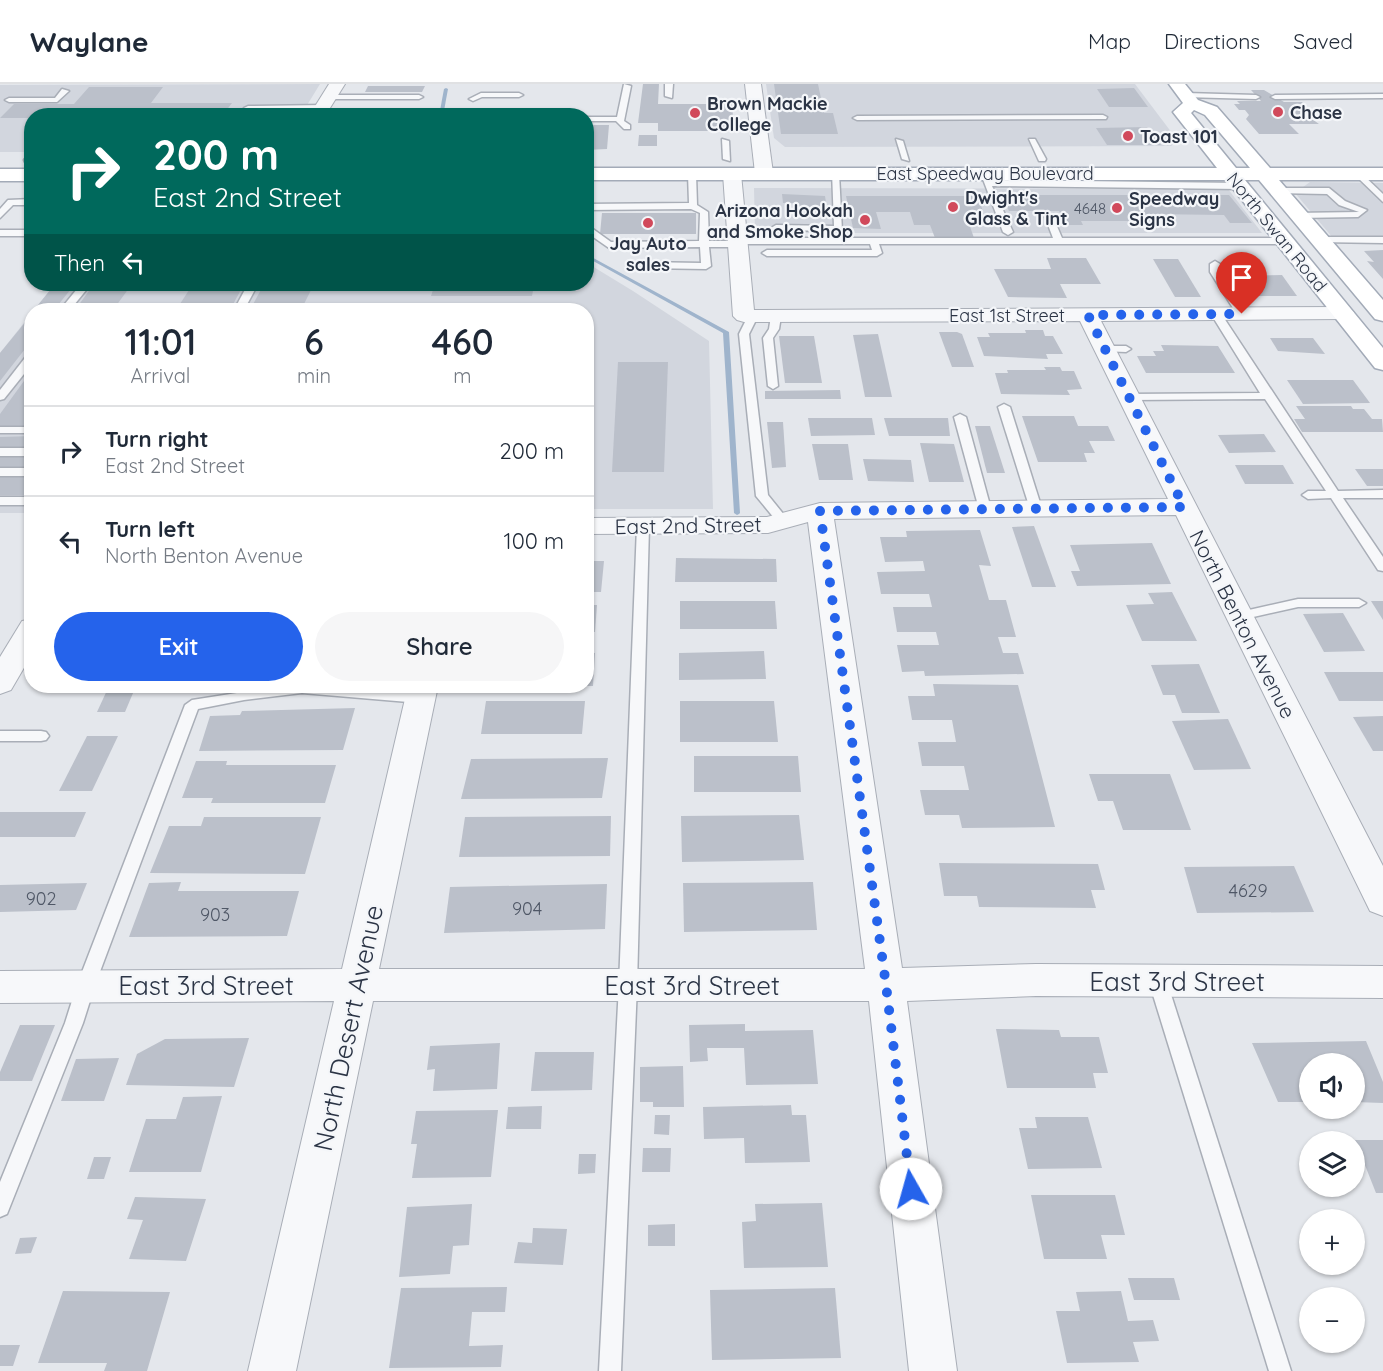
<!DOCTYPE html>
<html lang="en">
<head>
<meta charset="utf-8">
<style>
	body { margin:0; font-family:Quicksand,sans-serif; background:#f6f6f7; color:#1f2937; height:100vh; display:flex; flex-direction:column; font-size:22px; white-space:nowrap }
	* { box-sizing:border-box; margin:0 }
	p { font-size:20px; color:#747a83 }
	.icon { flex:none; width:33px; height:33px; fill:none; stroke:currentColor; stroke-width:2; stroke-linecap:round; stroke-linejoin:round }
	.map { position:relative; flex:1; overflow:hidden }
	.drawer { position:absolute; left:24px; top:219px; width:570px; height:390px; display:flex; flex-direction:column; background:#fff; border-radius:24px; box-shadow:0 2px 4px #0004 }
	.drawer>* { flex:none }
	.banner { position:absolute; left:24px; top:24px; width:570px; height:183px; border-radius:24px; box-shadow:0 2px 4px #0004; background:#00695c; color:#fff; overflow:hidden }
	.controls { position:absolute; left:1299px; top:969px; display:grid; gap:12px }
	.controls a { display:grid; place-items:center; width:66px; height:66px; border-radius:50%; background:#fff; box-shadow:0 2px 4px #0004; font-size:30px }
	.pin { position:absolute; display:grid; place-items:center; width:51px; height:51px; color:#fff; margin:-62px -26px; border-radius:50% 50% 50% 0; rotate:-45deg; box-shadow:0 0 6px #0007 }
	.pin .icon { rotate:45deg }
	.me { position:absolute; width:66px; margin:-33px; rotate:353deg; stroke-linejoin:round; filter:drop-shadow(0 0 4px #0008) }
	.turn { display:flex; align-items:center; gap:21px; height:126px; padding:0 30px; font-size:27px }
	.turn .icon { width:78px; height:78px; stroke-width:2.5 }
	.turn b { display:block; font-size:42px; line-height:51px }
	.then { display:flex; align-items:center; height:57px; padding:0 30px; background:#0003; gap:12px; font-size:22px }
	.eta { display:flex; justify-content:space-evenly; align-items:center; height:102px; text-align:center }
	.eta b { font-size:36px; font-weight:600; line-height:42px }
	.primary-button { display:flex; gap:12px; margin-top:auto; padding:12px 30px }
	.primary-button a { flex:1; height:69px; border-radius:36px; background:#2563eb; color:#fff; font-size:24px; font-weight:600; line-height:69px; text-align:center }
	.primary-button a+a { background:#f6f6f7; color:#1f2937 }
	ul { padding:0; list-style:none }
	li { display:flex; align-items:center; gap:18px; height:90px; padding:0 30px; border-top:2px solid #e0e1e3 }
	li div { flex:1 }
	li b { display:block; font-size:22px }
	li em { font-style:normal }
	header { display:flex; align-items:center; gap:36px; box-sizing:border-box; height:84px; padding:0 30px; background:#fff; border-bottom:2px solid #e0e1e3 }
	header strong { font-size:28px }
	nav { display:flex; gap:33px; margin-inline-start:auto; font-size:21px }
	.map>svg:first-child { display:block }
	.built { fill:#d2d6de }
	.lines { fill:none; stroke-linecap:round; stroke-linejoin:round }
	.stream { fill:#9fb4cc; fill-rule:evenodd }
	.building { fill:#bbc0ca }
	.service-casing { stroke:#a9aeb7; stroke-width:3 }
	.minor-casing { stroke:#a9aeb7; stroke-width:2 }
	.primary-casing { stroke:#a3abb8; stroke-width:3 }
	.service { fill:#f7f8fa; fill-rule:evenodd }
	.minor { fill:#f7f8fa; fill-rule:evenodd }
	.primary { fill:#fff; fill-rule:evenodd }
	.route { stroke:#2563eb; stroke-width:10; stroke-dasharray:0 18 }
	.poi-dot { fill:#d1495b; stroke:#f4f6f9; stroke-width:2 }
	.labels { text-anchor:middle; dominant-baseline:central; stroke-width:4.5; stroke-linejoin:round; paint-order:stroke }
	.far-number-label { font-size:15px; fill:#4f5766 }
	.far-poi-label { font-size:18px; font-weight:bold; fill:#2b3445; stroke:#f4f6f9; text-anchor:start }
	.far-street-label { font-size:18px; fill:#2b3445; stroke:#f4f6f9 }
	.number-label { font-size:18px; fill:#4f5766 }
	.street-label { font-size:21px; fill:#2b3445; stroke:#f4f6f9 }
	.near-street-label { font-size:26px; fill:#2b3445; stroke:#f4f6f9 }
</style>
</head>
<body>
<header>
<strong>Waylane</strong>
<nav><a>Map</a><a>Directions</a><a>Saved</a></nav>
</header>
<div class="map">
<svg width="1383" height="1287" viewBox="0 0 1383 1287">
	<rect width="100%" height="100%" fill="#e4e7ec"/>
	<!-- built -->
	<g class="built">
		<path d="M320,0L301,31L32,32L31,68H0V1Z"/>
		<path d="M766,0H1135L1178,57L1171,62L785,63L774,54Z"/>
		<path d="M1310,98L1383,99V154H1333L1295,109Z"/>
		<path d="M754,104L1228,105L1262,149H755Z"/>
		<path d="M587,179L633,207L709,257L713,425H587L586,226H34L55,200H586Z"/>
		<path d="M31,230V429H0V269Z"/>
	</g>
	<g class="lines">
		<!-- stream -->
		<g class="stream">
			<path d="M446,4L448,5L443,32H439L444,5Z"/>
			<path d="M586,170L729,248L740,429L739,430L737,431L734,429L723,249L586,173Z"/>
		</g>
	</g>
	<!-- building -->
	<g class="building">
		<path d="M643,0H659L658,20H732L734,47H658V39H638Z"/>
		<path d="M774,0H818L824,29H833L838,50H781Z"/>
		<path d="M368,2H425L422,8H365Z"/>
		<path d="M89,3H163L151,19H232L222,32H32V34H0L14,20H74Z"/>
		<path d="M1134,4L1148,23H1109L1097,5Z"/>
		<path d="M1251,6H1264L1284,18H1302L1312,30H1305L1319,40H1289L1299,50H1259L1246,35L1249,31L1245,26H1239L1234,20H1240L1237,17H1261Z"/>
		<path d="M492,26H545L544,32H490Z"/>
		<path d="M586,41H609L607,65L586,66Z"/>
		<path d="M1147,43L1161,61H1107L1096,44Z"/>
		<path d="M639,51H657V62H638Z"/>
		<path d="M782,110L825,112L827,125H796L795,119H783Z"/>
		<path d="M1002,111H1229L1252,139H1230L1224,131L1147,130L1152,137H1081L1083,141H1066L1059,127H1009Z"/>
		<path d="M846,112H978L985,134H967L974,154H935L930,141H914L910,128H876L881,145L853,144Z"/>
		<path d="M602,129H696V150H600Z"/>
		<path d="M1383,166V195L1367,177L1374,178L1364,167Z"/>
		<path d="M1047,174H1086L1101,200H1060L1067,214L1008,213L994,185H1051Z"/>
		<path d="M1153,175H1178L1201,213H1175Z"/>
		<path d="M1282,191L1297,212H1246L1232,192Z"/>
		<path d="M55,200H75L54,226H34Z"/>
		<path d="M94,200H132L113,226H75Z"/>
		<path d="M193,200H244L230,226H176Z"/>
		<path d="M264,200H314L301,226H250Z"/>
		<path d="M435,200H532L534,201L532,212H431Z"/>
		<path d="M32,230V256L0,297V269Z"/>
		<path d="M1025,246H1043L1045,252H1053L1063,270H1046L1048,275L984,272L977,253H990L988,249H1026Z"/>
		<path d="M939,248H957L962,250L974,283H952Z"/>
		<path d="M878,250L892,313H865L853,251Z"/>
		<path d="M779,252H814L822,299H785Z"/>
		<path d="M1270,254H1313L1325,270L1278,267Z"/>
		<path d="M1161,261L1218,262L1235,289H1146L1137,272H1156L1153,267H1164Z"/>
		<path d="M618,278H668L664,388H612Z"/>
		<path d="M1044,283H1060L1062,287H1074L1082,305L1067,306L1070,311L1001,310L995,289H1008L1007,286H1046Z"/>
		<path d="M32,286V342H0V330Z"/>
		<path d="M1287,296H1353L1370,319L1303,320Z"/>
		<path d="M840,306L841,315H765V307Z"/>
		<path d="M1296,322H1351L1353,325H1364L1372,335H1382L1383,348H1302L1294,335H1305Z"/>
		<path d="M1022,332H1074L1078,342H1108L1115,357H1089L1095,369H1084L1087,378H1038Z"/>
		<path d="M808,334H872L875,351L811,352Z"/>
		<path d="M884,334H948L950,352H889Z"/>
		<path d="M767,338H783L786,383L772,384Z"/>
		<path d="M975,342H990L1005,389H987Z"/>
		<path d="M1264,350L1276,368L1229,369L1218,351Z"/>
		<path d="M32,352V364H0V353Z"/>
		<path d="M920,359L954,360L964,398H929Z"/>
		<path d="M812,360H848L853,396H819Z"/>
		<rect x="0" y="372" width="32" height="13"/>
		<path d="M863,375L911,376L914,398L868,397Z"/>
		<path d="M1235,381H1283L1294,400H1245Z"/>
		<path d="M1355,385H1383V402H1367Z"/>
		<rect x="0" y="392" width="32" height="19"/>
		<path d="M1034,442L1056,503H1032L1012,443Z"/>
		<path d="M980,446L991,482L979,481L989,516H1006L1016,553H998L1003,569H1018L1024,590L925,592L924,587L902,588L897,561H939L936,548H897L893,523H932L929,510H881L877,488L925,487L923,477L885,478L880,453H907L906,447Z"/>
		<path d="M1152,459L1171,500L1077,502L1071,487H1080L1070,461Z"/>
		<path d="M676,474L776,475L777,498H675Z"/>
		<path d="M586,477H604L601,508H586Z"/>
		<path d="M1172,508L1197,557H1142L1126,521L1154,520L1148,509Z"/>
		<path d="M680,517H775L777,545H680Z"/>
		<path d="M1371,517H1383V536Z"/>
		<path d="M586,521H597L595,548H586Z"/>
		<path d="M1343,529L1365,567L1324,568L1303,530Z"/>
		<path d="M764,567L766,595L679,596V569Z"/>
		<path d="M586,568L595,569L593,602H586Z"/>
		<path d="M1199,580L1220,629H1182L1175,611H1163L1151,581Z"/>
		<path d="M1324,588H1383V617H1339Z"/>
		<path d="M933,600L1018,601L1055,743L962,744L959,731H925L920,706H969L964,682H922L918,658H956L952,636H912L908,612H935Z"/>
		<path d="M109,602H136L125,628H97Z"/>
		<path d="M486,617H585L582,650H481Z"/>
		<path d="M680,617H774L778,658H680Z"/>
		<path d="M355,624L343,666L199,667L210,632L240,631L242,627Z"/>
		<path d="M1383,632V667H1373L1353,633Z"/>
		<path d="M1228,635L1251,685L1194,686L1172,637Z"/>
		<path d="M87,652H118L92,707H59Z"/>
		<path d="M694,672H798L801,708H694Z"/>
		<path d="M608,674L602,714L461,715L471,675Z"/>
		<path d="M196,677H227L226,681H336L325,719H211L213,714H182Z"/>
		<path d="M1089,690H1170L1191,746H1123L1113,717H1098Z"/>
		<path d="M0,728H86L75,753H0Z"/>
		<path d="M799,731L804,776L682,778L681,732Z"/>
		<path d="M611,732L610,772L459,773L465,733Z"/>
		<path d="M204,733H321L305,790L150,789L169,742H201Z"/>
		<path d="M939,779L1098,780L1105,806H1091L1096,824L979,823L977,812H944Z"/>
		<path d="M1294,782L1314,828L1197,829L1184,783Z"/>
		<path d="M181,798L178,807H299L287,852L129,853L149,799Z"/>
		<path d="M813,798L817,846L684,848L683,799Z"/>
		<path d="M87,799L76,826L0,828V801Z"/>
		<path d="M607,800L605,845L444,849L450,803Z"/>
		<path d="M745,940V947L813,946L818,1000L746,1001L744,964H707L708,977L690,978L689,941Z"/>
		<path d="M20,941H55L32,997H0V988Z"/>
		<path d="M996,945L1059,946L1061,953H1099L1108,989H1093L1096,1004H1007Z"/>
		<path d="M249,954L234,1003L126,1001L137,970L165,955Z"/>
		<path d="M1366,957L1383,998V1019L1354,1018V980H1310V1018H1278L1252,959Z"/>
		<path d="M500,959L497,1005L433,1007L435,985L427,986L430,962Z"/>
		<path d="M535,968H594L592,1006L531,1007Z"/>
		<path d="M119,974L104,1017H61L76,975Z"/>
		<path d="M683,982L684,1023H653V1018H640V983Z"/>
		<path d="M222,1012L201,1088H129L146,1035H176L183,1013Z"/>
		<path d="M791,1021L792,1031H806L810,1078L745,1079L744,1054L704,1055L703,1023Z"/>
		<path d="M542,1022L541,1045H506L508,1023Z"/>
		<path d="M498,1026L491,1093L412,1094L417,1060H411L416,1027Z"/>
		<path d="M655,1031H670L669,1051L654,1050Z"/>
		<path d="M1035,1033H1088L1102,1084L1028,1085L1019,1044H1037Z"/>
		<path d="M1355,1056H1383V1109H1376Z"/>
		<path d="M643,1064H671L670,1088H642Z"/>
		<path d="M579,1070H596L595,1089L578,1090Z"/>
		<path d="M94,1073H111L104,1095H87Z"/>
		<path d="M1031,1111H1115L1125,1151H1101L1107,1175H1044Z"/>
		<path d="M135,1113L206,1115L186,1177L129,1175L143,1136L127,1135Z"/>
		<path d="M822,1119L828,1183L744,1184L742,1138L756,1137L755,1120Z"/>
		<path d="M472,1120L469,1161L453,1162L450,1190L399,1193L407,1123Z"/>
		<path d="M675,1140V1162H648V1141Z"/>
		<path d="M533,1144L567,1145L563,1181L514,1179L518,1158L532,1159Z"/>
		<path d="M37,1153L31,1169L15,1170L20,1154Z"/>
		<path d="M1128,1194H1174L1180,1216H1134Z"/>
		<path d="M507,1203L505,1228H472L469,1262L503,1261L501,1283L389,1284L401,1204Z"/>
		<path d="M835,1204L841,1274L712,1276L710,1206Z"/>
		<path d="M63,1207L170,1208L147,1287H104L107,1279H38Z"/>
		<path d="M1121,1207L1128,1237L1153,1236L1159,1257L1133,1258L1139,1278L1067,1279L1056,1227H1080L1076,1208Z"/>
		<path d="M0,1261H20L13,1282H0Z"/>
	</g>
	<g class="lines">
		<!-- service casing -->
		<g class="service-casing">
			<g id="service">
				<path d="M624,0L631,2L624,37L630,41V45H624L616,37H586V33H617Z"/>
				<path d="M665,0H673L672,14L665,12Z"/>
				<path d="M62,5L69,7L57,18H9L5,16L9,14H55Z"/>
				<path d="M481,9H519L523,11L519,13H482L473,17L469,15Z"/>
				<path d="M1186,9L1256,11L1260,13L1256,15L1183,13Z"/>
				<path d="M1383,10V14L1275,15L1271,13L1275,11Z"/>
				<path d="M329,11H419L423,13L419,15H326L325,13Z"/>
				<path d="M325,21V25H322L248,26L244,24L248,22Z"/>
				<path d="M1103,31L1107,33L1106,35L857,36L853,34L857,32Z"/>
				<path d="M722,55L729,57L730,77L723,75Z"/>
				<path d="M896,55L903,57L909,77L902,75Z"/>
				<path d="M1029,55H1035L1046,75L1045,77H1039Z"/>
				<path d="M29,70H32V77L25,78L24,76Z"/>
				<path d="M692,87L696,90L697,121L708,128L709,157H734L738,154H1053L1045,133L1049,130L1053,133L1062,154H1284L1289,157L1284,160H879L882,169L877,172H767L762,169L767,166H872L870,160H742L738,163H709L711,182L706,185L643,184L638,181L643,178L701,179L700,163L609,164L586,148V140L611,158L699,157L700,129L691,125L586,126V120L689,119L688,90Z"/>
				<path d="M832,87L839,89L842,147L773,146L771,144L776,141L834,142Z"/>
				<path d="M1359,87L1383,110V118L1356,92L1355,90Z"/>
				<path d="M981,90H987L990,96L1240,99L1244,102L1240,105L992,102L1013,148L1008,151L1003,148Z"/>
				<path d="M1277,104H1329L1345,117L1367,126L1358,133L1298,134L1294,131L1295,129L1359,128L1339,121L1327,110L1274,109L1273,107Z"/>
				<path d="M32,115V121H13L0,134V125L8,116Z"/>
				<path d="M0,146H26L31,149L26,152H0Z"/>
				<path d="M1320,153H1383V159L1317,158L1315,156Z"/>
				<path d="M1215,177L1220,180V188L1247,230L1246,232H1238L1210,188V180Z"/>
				<path d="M81,200H91L70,226H60Z"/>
				<path d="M248,200H258L244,226H234Z"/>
				<path d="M492,221L497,224L496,226H486L488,222Z"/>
				<path d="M1212,228H1220L1338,407L1383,406V414H1343L1383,473V487L1378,486L1331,414L1308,415L1302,411L1308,407H1326L1265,315L1129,316L1123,313L1129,310L1260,309L1211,230Z"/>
				<path d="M753,229L758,232L749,250L768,411L789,437L783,441L779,440L756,412L739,250L748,232Z"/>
				<path d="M776,229L781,232L779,245L773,254L778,302L773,305L768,302L763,254L769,245L771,232Z"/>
				<path d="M1105,262H1126L1131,265L1126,268L1101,267L1100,265Z"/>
				<path d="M32,269V280L4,315L0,316V306L28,270Z"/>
				<path d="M1004,320L1010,323L1042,425L1040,428H1032L1030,425L998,323Z"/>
				<path d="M960,330L966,333L991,425L989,428H981L979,425L954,333Z"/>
				<rect x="0" y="343" width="32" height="6"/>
				<rect x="0" y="364" width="32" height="8"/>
				<rect x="0" y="384" width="32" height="8"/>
				<rect x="0" y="413" width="32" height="8"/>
				<path d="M643,438L649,442L637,901L621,1287H599L619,901L637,442Z"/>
				<path d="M1298,515H1359L1366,519L1359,523H1298L1240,536L1233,532L1240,528Z"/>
				<path d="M281,602H332L420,609L427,614L420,619L302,609L244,616L198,625L95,901L83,939L7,1130L0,1133V1098L65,939L77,901L185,621L192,616Z"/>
				<path d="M0,647H41L46,648L49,652L46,656L41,657H0Z"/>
				<path d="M1158,890L1164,892L1167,898L1291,1287H1269L1149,898L1152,892Z"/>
			</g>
		</g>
		<!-- minor casing -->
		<g class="minor-casing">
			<g id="minor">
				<path d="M329,0H345L325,32H309Z"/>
				<path d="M745,0H761L773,89L770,93H758L755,89Z"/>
				<path d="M732,85L738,86L741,90L754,226L1343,223L1350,225L1354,229L1350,233L1343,235L1101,237L1383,782V832L1370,827L1176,431L834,435L902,884L1036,880L1383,882V914L1036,912L907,917L957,1287H909L869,917H373L296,1287H248L334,917L0,919V887L342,885L408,602H438L379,885H865L808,438L768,449L586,450V434L767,433L820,419L1168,415L1080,237L744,238L737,236L733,232L723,90L726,86Z"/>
				<path d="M32,535V570L11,606L0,610V573L22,537Z"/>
			</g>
		</g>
		<!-- primary casing -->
		<g class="primary-casing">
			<g id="primary">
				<path d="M1169,0H1185L1198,16L1217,23L1270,84H1383V96H1279L1383,216V237L1375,235L1259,96H1245L1383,264V286L1375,284L1226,96H586V84H1217L1173,28L1183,19ZM1194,26L1205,31L1250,84H1236L1191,29Z"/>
				<rect x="0" y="85" width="32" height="12"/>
			</g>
		</g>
		<!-- service -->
		<use href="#service" class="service"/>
		<!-- minor -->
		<use href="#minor" class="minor"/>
		<!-- primary -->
		<use href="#primary" class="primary"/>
	</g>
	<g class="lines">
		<!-- route -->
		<path class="route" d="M911,1105L886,901L820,427L1184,423L1088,231L1242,230"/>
	</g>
	<!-- markers -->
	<g class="poi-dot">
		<circle cx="1278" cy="28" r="6"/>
		<circle cx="695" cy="29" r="6"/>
		<circle cx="1128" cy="52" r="6"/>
		<circle cx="953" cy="123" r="6"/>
		<circle cx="1117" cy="124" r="6"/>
		<circle cx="865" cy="136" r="6"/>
		<circle cx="648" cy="139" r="6"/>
	</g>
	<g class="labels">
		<!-- far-number labels -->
		<g class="far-number-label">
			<text x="1090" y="124">4648</text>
		</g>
		<!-- far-poi labels -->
		<g class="far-poi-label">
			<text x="707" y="19">Brown Mackie<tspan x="707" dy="21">College</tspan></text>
			<text x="1290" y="28">Chase</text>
			<text x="1140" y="52">Toast 101</text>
			<text x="965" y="113">Dwight's<tspan x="965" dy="21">Glass &amp; Tint</tspan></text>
			<text x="1129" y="114">Speedway<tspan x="1129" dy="21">Signs</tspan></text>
			<text x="853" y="126" text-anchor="end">Arizona Hookah<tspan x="853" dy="21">and Smoke Shop</tspan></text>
			<text x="648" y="159" text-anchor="middle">Jay Auto<tspan x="648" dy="21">sales</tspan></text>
		</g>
		<!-- far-street labels -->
		<g class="far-street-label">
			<text x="985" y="89">East Speedway Boulevard</text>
			<text transform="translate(1277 148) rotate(51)">North Swan Road</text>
			<text x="1007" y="231">East 1st Street</text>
		</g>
		<!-- number labels -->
		<g class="number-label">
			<text x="1248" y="806">4629</text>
			<text x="41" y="814">902</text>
			<text x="527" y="824">904</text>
			<text x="215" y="830">903</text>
		</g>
		<!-- street labels -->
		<g class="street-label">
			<text transform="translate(688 441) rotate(-1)">East 2nd Street</text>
			<text transform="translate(1243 540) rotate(63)">North Benton Avenue</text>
		</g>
		<!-- near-street labels -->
		<g class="near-street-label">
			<text x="1177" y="897">East 3rd Street</text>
			<text x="206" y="901">East 3rd Street</text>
			<text x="692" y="901">East 3rd Street</text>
			<text transform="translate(348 944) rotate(-78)">North Desert Avenue</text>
		</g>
	</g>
</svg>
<div class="controls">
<a><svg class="icon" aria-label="sound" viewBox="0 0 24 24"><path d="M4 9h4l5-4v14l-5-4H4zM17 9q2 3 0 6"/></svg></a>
<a><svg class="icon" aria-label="layers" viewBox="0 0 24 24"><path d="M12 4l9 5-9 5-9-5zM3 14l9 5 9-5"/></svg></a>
<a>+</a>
<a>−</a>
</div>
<div class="pin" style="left:1242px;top:230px;background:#d93025"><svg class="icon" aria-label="arrive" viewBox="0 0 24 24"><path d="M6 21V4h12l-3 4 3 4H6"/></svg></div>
<svg class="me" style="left:911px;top:1105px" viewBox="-20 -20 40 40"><circle r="19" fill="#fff"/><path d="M0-13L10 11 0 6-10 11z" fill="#2563eb"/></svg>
<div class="banner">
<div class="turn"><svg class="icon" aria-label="right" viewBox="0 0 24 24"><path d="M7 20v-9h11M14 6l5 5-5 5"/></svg><div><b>200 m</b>East 2nd Street</div></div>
<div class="then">Then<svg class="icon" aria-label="left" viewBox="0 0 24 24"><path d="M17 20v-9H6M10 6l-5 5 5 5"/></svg></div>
</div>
<section class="drawer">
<div class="eta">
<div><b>11:01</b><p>Arrival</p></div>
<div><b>6</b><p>min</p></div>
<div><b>460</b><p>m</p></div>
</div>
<ul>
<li><svg class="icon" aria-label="right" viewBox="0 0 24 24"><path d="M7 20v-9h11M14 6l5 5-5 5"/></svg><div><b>Turn right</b><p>East 2nd Street</p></div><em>200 m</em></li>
<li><svg class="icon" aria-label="left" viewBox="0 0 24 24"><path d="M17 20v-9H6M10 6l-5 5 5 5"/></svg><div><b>Turn left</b><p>North Benton Avenue</p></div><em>100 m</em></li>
</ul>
<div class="primary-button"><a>Exit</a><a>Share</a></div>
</section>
</div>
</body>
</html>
